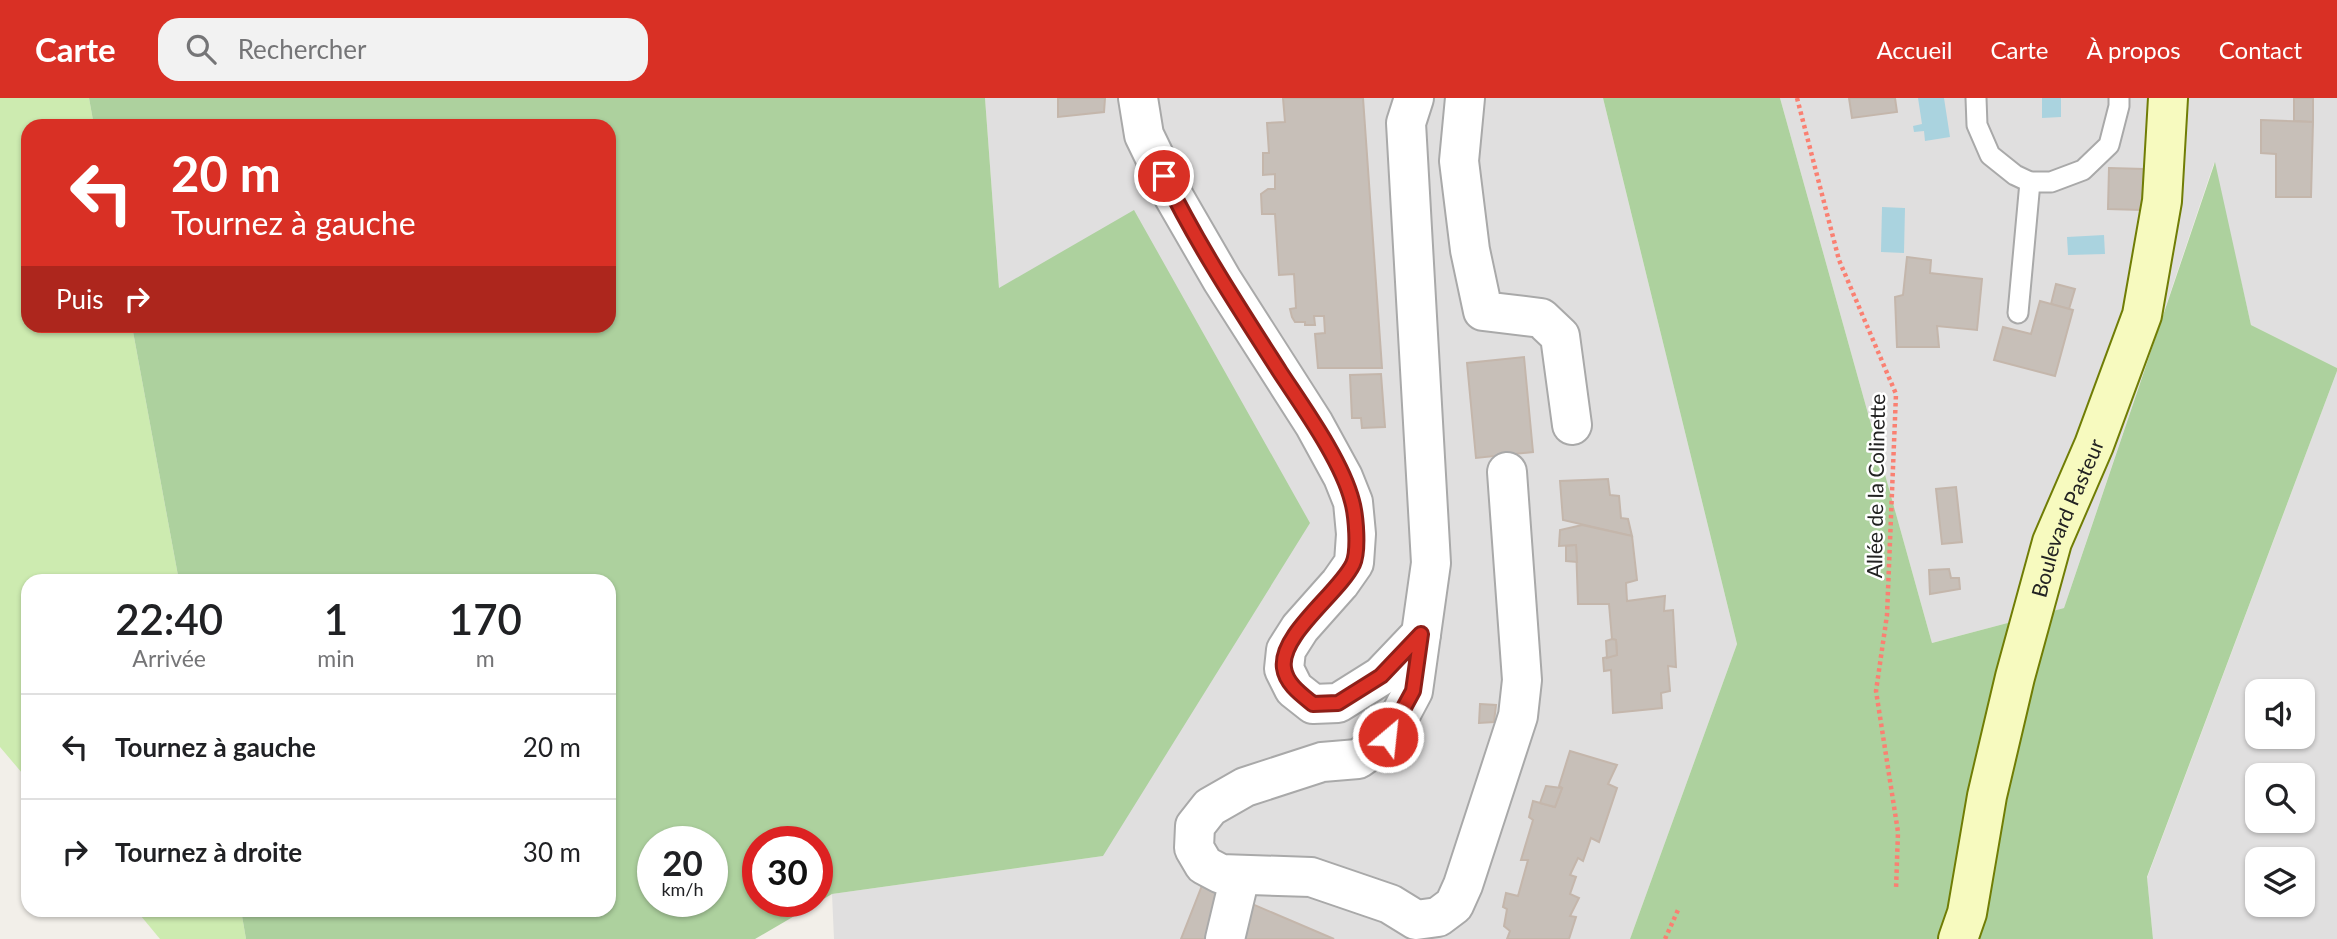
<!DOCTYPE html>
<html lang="fr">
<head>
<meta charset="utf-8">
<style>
	body { margin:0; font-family:Lato,sans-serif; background:#f2f2f2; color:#202124; height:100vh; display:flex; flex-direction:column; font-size:26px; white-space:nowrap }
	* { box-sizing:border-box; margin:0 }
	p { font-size:23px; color:#757577 }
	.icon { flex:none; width:38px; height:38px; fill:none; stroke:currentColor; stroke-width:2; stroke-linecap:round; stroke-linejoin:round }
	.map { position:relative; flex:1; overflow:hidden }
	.panel { position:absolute; left:21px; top:476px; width:595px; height:343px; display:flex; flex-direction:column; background:#fff; border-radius:21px; box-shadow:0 2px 5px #0004 }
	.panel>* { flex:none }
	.top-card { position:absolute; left:21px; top:21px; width:595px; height:214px; border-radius:21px; box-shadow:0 2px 5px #0004; background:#d93025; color:#fff; overflow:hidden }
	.fabs { position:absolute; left:2245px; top:581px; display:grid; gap:14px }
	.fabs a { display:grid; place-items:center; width:70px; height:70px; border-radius:14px; background:#fff; box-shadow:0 2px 5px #0004; font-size:35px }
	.speed { position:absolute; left:637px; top:728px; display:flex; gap:14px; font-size:35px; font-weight:700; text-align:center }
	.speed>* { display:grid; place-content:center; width:91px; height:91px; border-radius:50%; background:#fff; box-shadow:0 2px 5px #0004; line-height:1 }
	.speed small { font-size:18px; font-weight:400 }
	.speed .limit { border:10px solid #d22; background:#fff; color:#111 }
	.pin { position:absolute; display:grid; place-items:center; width:60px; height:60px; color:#fff; margin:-30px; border:4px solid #fff; border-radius:50%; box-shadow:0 2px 7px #0007 }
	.me { position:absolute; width:77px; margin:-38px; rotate:28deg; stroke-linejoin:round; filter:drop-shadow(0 0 5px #0008) }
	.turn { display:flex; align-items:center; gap:24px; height:147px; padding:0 35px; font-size:32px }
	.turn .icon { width:91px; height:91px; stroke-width:2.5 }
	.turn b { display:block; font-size:49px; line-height:60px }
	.then { display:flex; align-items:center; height:66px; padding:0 35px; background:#0003; gap:14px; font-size:26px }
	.eta { display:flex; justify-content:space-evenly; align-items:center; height:119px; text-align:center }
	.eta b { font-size:42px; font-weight:600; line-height:49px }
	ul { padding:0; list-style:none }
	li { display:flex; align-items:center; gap:21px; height:105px; padding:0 35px; border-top:2px solid #e0e0e0 }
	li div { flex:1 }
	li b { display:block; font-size:26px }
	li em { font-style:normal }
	header { display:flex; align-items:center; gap:42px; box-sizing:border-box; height:98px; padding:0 35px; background:#d93025; color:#fff }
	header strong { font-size:33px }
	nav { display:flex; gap:38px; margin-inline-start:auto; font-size:24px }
	.search { width:490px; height:63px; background:#f2f2f2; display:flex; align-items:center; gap:18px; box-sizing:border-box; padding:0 24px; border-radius:21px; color:#757577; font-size:26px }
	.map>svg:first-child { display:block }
	.residential { fill:#e0dfdf; fill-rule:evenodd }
	.grass { fill:#cdebb0 }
	.forest { fill:#add19e; fill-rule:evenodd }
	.water { fill:#aad3df }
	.building { fill:#c7bfb8; stroke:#c4b6ab; stroke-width:2 }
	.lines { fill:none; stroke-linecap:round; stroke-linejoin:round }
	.service-casing { stroke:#a9a9a9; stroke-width:23 }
	.minor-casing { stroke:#a9a9a9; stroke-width:42 }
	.secondary-casing { stroke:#707d05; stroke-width:42 }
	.path { stroke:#fa8072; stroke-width:4.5; stroke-dasharray:3.5 3.5; stroke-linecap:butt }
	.service { stroke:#fff; stroke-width:19 }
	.minor { stroke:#fff; stroke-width:38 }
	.secondary { stroke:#f7fabf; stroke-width:38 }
	.route-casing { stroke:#8d1f18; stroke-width:18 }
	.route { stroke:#d93025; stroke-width:12 }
	.labels { text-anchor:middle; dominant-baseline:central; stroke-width:5; stroke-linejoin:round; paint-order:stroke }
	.street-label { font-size:21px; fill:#222; stroke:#fff }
</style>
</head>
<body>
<header>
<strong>Carte</strong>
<div class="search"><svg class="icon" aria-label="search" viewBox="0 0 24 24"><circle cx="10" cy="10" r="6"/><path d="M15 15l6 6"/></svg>Rechercher</div>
<nav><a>Accueil</a><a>Carte</a><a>À propos</a><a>Contact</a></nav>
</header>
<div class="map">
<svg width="2337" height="841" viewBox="0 0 2337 841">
	<rect width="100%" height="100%" fill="#f2efe9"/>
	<!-- residential -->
	<g class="residential">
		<path d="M985,0H1603L1737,546L1630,841H834L832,796L1103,758L999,190Z"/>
		<path d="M1780,0H2337V270L2251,227L2214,65L2064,510L1932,545Z"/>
		<path d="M2337,273V841H2153L2147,780ZM2258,593H2303V639H2258ZM2258,677H2303V723H2258ZM2258,761H2303V807H2258Z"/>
	</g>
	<!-- grass -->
	<g class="grass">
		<path d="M0,0H89L94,28H28V228H132L179,483H28V682L0,649Z"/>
		<path d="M136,812H241L246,841H160Z"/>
	</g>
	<!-- forest -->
	<g class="forest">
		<path d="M89,0H985L999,190L1134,112L1310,425L1103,758L832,796L755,841H246L241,812H609V483H179L132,228H609V28H94ZM653,744H712V803H653ZM758,744H817V803H758Z"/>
		<path d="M1603,0H1780L1932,545L2064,510L2215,64L2251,227L2337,270V273L2147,779L2153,841H1630L1737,546Z"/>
	</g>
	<!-- water -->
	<g class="water">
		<path d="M1918,0H1944L1950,39L1925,43L1924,33L1914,34L1913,28L1922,26Z"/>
		<path d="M2042,0H2061V19L2042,20Z"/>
		<path d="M1882,109L1905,110L1904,155L1881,154Z"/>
		<path d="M2104,137L2105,156L2068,157L2067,139Z"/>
	</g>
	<!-- building -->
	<g class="building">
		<path d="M1058,0H1105L1104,14L1058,19Z"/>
		<path d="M1283,0H1363L1382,270H1318L1315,236L1325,235L1324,218H1314L1315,227H1305V224H1295L1292,219L1290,211L1296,210L1294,176L1279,177L1275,116H1262L1261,96L1268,91H1275V76L1263,77V55H1269L1267,25L1285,24Z"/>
		<path d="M1849,0H1895L1897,14L1852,20Z"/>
		<path d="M2294,0H2313V24L2294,23Z"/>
		<path d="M2261,22L2313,24L2311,99H2276V56L2261,55Z"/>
		<path d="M2109,70L2144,71L2142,112L2108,111Z"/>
		<path d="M1907,159L1931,162L1930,175L1982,181L1977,232L1937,228L1939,249H1897L1895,199L1903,197Z"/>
		<path d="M2056,186L2075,191L2069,211L2051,206Z"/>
		<path d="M2040,203L2073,212L2055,278L1994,262L2003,229L2031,236Z"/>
		<path d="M1524,259L1533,354L1476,360L1467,265Z"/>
		<path d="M1381,276L1385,329L1362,330L1361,320H1352L1350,277Z"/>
		<path d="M1608,381L1610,397L1619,398L1621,420L1628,421L1632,438L1563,422L1560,383Z"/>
		<path d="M1956,389L1962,444L1942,446L1936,391Z"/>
		<path d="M1582,427L1632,438L1637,482L1626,485L1627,503L1665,498L1664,513L1673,512L1676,569L1668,568L1670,593L1661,595L1662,610L1613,615L1611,572L1604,573L1603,560L1617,557L1616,542L1612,541L1609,506H1578L1576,447L1559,448L1560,432Z"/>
		<path d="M1576,447L1577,464L1566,463V448Z"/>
		<path d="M1949,471L1951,480H1959L1960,491L1930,496L1929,472Z"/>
		<path d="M1612,541L1616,542L1617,557L1607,560L1606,543Z"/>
		<path d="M1480,606L1496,607L1494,624L1479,625Z"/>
		<path d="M1570,653L1617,667L1608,686L1617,690L1599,744L1591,740L1583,763L1578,760L1570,777L1576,779L1570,796L1579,800L1570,818L1576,819L1569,841H1507L1510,833L1504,828L1507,811L1503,809L1506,795L1518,798L1528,762H1521L1533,722L1529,719L1533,703L1555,709L1562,690L1559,688Z"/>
		<path d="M1546,688L1562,690L1555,709L1540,705Z"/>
		<path d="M1203,785L1334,841H1181Z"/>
	</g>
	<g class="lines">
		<!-- service casing -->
		<g class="service-casing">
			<g id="service">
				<path d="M1976,0L1977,27L1990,57L2015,77L2030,84H2051L2083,72L2109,47L2119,8V0"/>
				<path d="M2018,215L2030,84"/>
			</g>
		</g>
		<!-- minor casing -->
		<g class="minor-casing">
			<g id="minor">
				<path d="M1138,0L1144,37L1174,99L1222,182L1314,326L1343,379L1353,404L1356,436L1354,465L1340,485L1300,530L1286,552L1284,571L1294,591L1313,606L1338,605L1381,578L1421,536"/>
				<path d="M1414,0L1406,25L1431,465L1413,593L1388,640L1358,661L1322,664L1245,689L1210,709L1195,728L1194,750L1204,767L1221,776L1311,779L1390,806L1416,822L1438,819L1454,807L1463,787L1518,618L1522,582L1507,374"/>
				<path d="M1465,0L1459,63L1470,152L1483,213L1541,220L1560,238L1572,327"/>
				<path d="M1225,841L1240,778"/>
			</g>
		</g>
		<!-- secondary casing -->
		<g class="secondary-casing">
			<g id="secondary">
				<path id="s1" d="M1958,841L1967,815L1987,698L2015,579L2052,444L2094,347L2142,217L2162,103L2168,0"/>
			</g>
		</g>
		<!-- path -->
		<g class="path">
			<path d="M1797,0L1839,162L1896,296L1887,517L1876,593L1898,734L1896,791"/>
			<path d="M1665,841L1678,812"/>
		</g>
		<!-- service -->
		<use href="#service" class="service"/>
		<!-- minor -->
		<use href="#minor" class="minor"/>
		<!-- secondary -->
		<use href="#secondary" class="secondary"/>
	</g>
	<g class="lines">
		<!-- route casing -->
		<g class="route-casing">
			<path id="route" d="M1164,78C1197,146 1239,210 1280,274C1303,309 1342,363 1352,403C1356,417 1359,453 1353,466C1339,495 1279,537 1284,570C1286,586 1302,597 1313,606L1338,605L1381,578L1421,536L1413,593L1388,639"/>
		</g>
		<!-- route -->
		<use href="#route" class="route"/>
	</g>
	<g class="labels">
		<!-- street labels -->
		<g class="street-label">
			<text transform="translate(1875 388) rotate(-89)">Allée de la Colinette</text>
			<text stroke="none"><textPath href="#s1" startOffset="436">Boulevard Pasteur</textPath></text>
		</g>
	</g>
</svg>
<div class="fabs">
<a><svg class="icon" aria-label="sound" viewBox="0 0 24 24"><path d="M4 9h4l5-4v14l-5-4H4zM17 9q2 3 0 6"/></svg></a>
<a><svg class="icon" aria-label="search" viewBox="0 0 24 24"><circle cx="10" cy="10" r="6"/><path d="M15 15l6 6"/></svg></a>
<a><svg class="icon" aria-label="layers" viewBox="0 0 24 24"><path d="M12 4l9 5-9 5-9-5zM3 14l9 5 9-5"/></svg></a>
</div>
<div class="speed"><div>20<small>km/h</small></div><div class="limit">30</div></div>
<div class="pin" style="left:1164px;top:78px;background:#d93025"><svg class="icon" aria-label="arrive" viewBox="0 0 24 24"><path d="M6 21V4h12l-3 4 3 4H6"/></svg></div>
<svg class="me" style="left:1388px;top:639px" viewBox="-20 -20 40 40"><circle r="17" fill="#d93025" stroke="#fff" stroke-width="3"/><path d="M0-11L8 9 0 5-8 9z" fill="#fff"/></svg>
<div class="top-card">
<div class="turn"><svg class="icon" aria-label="left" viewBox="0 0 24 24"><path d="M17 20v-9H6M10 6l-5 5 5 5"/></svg><div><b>20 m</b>Tournez à gauche</div></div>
<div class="then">Puis<svg class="icon" aria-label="right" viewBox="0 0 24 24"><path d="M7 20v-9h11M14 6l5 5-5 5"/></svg></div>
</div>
<section class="panel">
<div class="eta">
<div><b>22:40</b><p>Arrivée</p></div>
<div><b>1</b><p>min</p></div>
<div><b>170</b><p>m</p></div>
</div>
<ul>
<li><svg class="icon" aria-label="left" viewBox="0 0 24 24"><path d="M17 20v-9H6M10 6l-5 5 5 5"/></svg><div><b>Tournez à gauche</b></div><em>20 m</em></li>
<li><svg class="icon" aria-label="right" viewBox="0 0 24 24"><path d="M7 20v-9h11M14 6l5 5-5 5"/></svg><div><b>Tournez à droite</b></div><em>30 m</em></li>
</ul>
</section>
</div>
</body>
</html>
